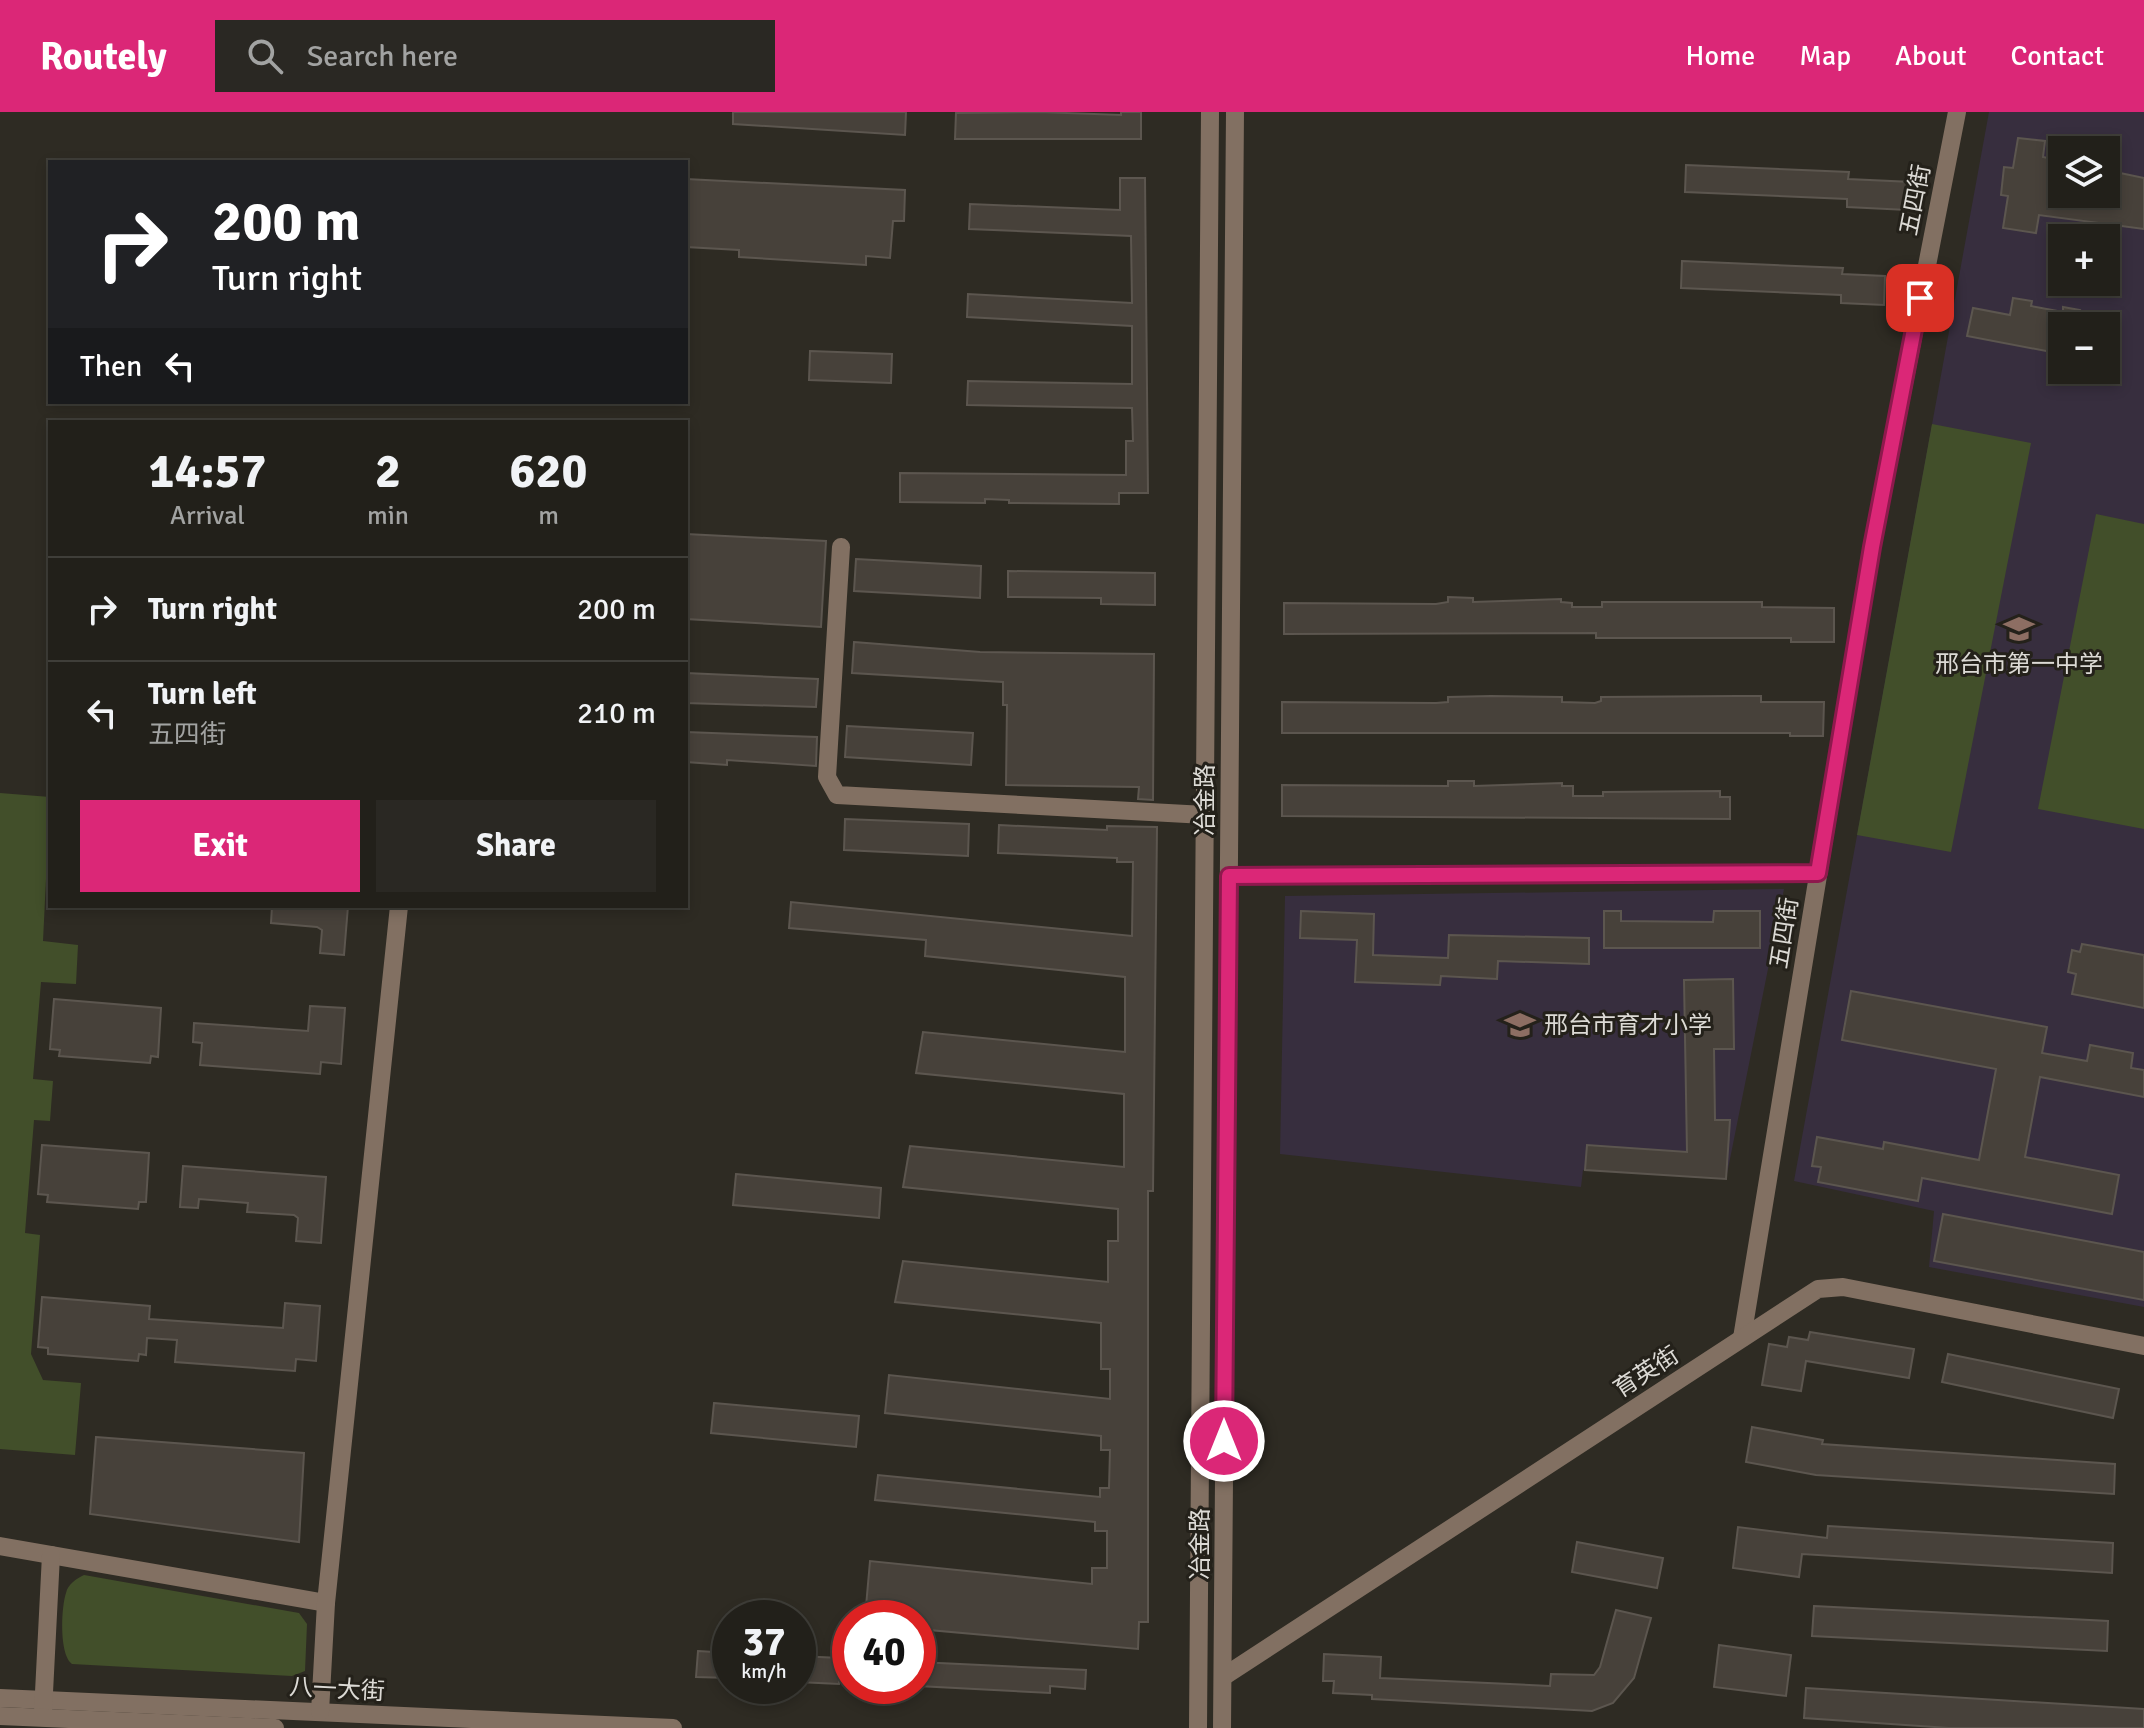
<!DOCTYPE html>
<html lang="en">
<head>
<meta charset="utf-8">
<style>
	body { margin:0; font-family:Signika,"Noto Sans SC",sans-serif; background:#2a2823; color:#f1f3f6; height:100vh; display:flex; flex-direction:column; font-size:30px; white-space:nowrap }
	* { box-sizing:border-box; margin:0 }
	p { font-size:26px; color:#a2a3a2 }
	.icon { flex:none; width:44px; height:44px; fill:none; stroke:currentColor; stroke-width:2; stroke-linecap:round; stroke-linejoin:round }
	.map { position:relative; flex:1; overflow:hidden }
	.sheet { position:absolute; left:48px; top:308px; width:640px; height:488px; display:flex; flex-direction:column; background:#22201a; border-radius:0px; box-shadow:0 4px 12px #0003,0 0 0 2px #3f3e39 }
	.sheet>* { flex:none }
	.hud { position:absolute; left:48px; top:48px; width:640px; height:244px; border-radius:0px; box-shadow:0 4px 12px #0003,0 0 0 2px #3f3e39; background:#202124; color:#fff; overflow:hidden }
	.buttons { position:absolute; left:2048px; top:24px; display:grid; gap:16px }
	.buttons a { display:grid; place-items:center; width:72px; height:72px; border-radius:0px; background:#22201a; box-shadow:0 4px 12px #0003,0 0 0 2px #3f3e39; font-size:40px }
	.speed { position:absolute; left:712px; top:1488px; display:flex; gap:16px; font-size:40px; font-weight:700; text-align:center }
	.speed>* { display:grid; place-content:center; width:104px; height:104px; border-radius:50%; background:#22201a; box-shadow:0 4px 12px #0003,0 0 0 2px #3f3e39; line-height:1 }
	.speed small { font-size:20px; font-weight:400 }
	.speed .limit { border:12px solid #d22; background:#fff; color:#111 }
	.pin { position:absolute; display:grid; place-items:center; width:68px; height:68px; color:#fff; margin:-34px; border-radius:16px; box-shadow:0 4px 12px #0006 }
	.me { position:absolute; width:88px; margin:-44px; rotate:0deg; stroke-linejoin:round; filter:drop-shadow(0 0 6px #0008) }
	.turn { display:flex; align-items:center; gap:28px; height:168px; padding:0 32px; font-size:36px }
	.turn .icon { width:104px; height:104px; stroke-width:2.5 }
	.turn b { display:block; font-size:56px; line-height:68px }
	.then { display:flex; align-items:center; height:76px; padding:0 32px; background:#0003; gap:16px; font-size:30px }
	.eta { display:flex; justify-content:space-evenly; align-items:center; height:136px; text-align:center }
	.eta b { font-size:48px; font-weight:700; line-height:56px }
	.cta { display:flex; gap:16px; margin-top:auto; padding:16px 32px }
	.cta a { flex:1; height:92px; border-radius:0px; background:#db2777; color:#fff; font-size:32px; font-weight:700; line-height:92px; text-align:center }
	.cta a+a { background:#2a2823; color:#f1f3f6 }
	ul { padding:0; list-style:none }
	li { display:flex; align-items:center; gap:24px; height:104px; padding:0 32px; border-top:2px solid #3f3e39 }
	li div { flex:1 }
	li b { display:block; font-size:30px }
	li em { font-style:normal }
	header { display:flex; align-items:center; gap:48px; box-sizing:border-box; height:112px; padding:0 40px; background:#db2777; color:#fff }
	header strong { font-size:38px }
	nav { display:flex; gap:44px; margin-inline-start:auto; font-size:28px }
	.search { width:560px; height:72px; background:#2a2823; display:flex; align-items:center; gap:20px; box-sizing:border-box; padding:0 28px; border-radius:0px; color:#a2a3a2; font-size:30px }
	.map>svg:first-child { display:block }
	.education { fill:#372e3e; fill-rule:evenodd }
	.green { fill:#424f2a }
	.building { fill:#47413a; stroke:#5c564f; stroke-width:2 }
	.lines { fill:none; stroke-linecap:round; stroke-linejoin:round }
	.minor { stroke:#827062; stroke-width:18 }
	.route-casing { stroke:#8e194d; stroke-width:20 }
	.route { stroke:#db2777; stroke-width:14 }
	.labels { text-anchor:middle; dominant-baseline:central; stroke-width:6; stroke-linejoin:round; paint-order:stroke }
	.street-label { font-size:24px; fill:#dcdad5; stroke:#24211a }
	.poi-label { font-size:24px; fill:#dcdad5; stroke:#24211a }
</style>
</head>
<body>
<header>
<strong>Routely</strong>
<div class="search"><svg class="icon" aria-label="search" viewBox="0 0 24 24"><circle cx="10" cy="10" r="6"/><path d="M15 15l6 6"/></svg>Search here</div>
<nav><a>Home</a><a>Map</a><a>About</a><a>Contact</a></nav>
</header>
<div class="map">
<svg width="2144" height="1616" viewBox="0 0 2144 1616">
	<rect width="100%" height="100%" fill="#2e2b23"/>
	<!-- education -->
	<g class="education">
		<path d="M1989,0H2144V1195L1929,1155L1934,1099L1794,1069ZM2062,38H2106V82H2062ZM2062,126H2106V170H2062ZM2062,214H2106V258H2062Z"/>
		<path d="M1784,777L1726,1067L1583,1058L1581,1075L1280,1042L1285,784Z"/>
	</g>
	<!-- green -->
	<g class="green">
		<path d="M1932,312L2031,331L1951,740L1857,723Z"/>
		<path d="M2096,402L2144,412V717L2038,697Z"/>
		<path d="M0,681L50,685L43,829L78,833L76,872L41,870L33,967L53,969L50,1009L34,1008L25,1121L40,1123L31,1242L43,1268L81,1271L75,1343L0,1337Z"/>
		<path d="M84,1463L299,1501L307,1512L305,1559L292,1564L72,1552C59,1543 61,1496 66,1481C68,1472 76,1467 84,1463Z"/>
	</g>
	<!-- building -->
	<g class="building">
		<path d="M733,0H906L905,23L733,12Z"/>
		<path d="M1039,0L1121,3V0H1141V27H955L956,1Z"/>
		<path d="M2018,26L2045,29L2043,45L2062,49V82H2106V58L2144,66V117L2039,103L2036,121L2003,116L2008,84L2001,83L2004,55L2013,56Z"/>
		<path d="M1686,53L1849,60L1848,67L1912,70L1907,98L1847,95V87L1685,80Z"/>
		<path d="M1120,66H1145L1148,381H1119V392L1009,391V388L985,387V391L900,390V361L1126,363V329H1133L1132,296L967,293L968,269L1132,272V214L967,205L968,182L1132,191L1131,124L969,117L970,92L1120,98Z"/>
		<path d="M686,67L905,78L904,109H893L890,146L866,144V153L739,145V138L686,135Z"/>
		<path d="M1682,149L1843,156L1842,162L1885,164L1884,193L1841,191V183L1681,176Z"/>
		<path d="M2013,186L2032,189L2031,194L2063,200V195L2080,198L2079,203L2099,206L2098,214H2062V242L1967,224L1973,196L2010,203Z"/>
		<path d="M810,239L892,242L891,271L809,268Z"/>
		<path d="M686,422L826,429L821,515L686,507Z"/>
		<path d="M856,447L981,454L980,486L854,479Z"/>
		<path d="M1008,459L1155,461V493L1101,492V486L1008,485Z"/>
		<path d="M1448,485L1473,486V490L1561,487V490L1572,491V495H1602V490H1762V495L1834,496V530H1791V526H1596V521L1284,522V491L1436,492L1448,490Z"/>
		<path d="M854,530L980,540L1154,542L1153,688L1138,687L1139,675L1006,673L1007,593H1003V570L852,561Z"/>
		<path d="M686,561L818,567L816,595L686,591Z"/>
		<path d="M1491,584L1562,585V590L1595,591L1601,589V585L1737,584H1761V590H1824L1823,624H1790V621H1282V590L1436,591L1448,590V585Z"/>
		<path d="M847,614L973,621L971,653L845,645Z"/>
		<path d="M686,620L817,625L816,654L727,648V653L686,650Z"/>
		<path d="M1448,669H1474V674L1562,671V674H1573V684H1603V680L1720,679V685H1730V707L1282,704V673L1448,674Z"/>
		<path d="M845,707L969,712L968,744L844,738Z"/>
		<path d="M999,713L1107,718V714L1157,715L1153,1079H1148V1510H1139L1138,1537L918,1517V1506H865L870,1449L1092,1472V1456H1107V1419H1095V1410L875,1388L878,1363L1100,1385V1376H1109L1110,1338H1101V1324L885,1301L889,1263L1110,1287V1257H1101V1211L895,1190L903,1149L1108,1170V1129H1118V1097L903,1075L910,1034L1124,1055V982L916,961L923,920L1125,940V865L925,844L926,828L789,816L791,790L1132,824L1133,750H1117V746L998,741Z"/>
		<path d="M272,794H348L344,843L320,841L322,818L317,815L271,811Z"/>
		<path d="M1301,799L1374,802L1373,843L1448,846L1449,823L1589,826V852L1498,849L1497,867L1441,864L1440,873L1355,870L1357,828L1300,826Z"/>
		<path d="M1604,799H1621V809L1713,810L1714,799H1760V836H1604Z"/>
		<path d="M2082,832L2144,843V896L2072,882L2076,862L2068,860L2072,838L2080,840Z"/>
		<path d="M1733,867L1734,937H1714L1715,1008H1730L1726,1067L1585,1058L1587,1033L1687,1040L1684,868Z"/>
		<path d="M1851,879L2047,915L2042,941L2087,949L2090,933L2133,941L2131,956L2144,958V985L2040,965L2025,1045L2119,1063L2112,1102L1922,1066L1918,1089L1818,1070L1821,1055L1812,1054L1817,1025L1883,1037L1884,1030L1979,1048L1996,957L1842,928Z"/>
		<path d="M54,887L161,896L158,945L151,944L150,951L59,944L60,938L50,937Z"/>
		<path d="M310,894L345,896L341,952L321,950L320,962L200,953L202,931L193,930L194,911L308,919Z"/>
		<path d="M42,1033L149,1041L146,1090H139L138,1097L47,1090L48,1083L38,1082Z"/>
		<path d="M183,1054L326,1065L321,1131L296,1129L298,1106L294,1103L247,1100L248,1091L199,1087L198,1096L180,1095Z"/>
		<path d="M736,1062L881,1076L879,1106L733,1093Z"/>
		<path d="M1943,1102L2144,1140V1188L1934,1149Z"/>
		<path d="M42,1185L150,1194L149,1207L283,1216L285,1191L320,1194L316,1249L296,1247L295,1259L175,1250L177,1228L147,1226L146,1243L139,1242L138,1249L48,1242V1236L38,1235Z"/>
		<path d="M1810,1220L1914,1237L1909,1266L1806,1249L1801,1279L1762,1273L1769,1232L1787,1235L1789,1225L1808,1228Z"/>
		<path d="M1948,1242L2119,1277L2113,1306L1942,1270Z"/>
		<path d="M714,1291L859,1304L856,1335L711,1321Z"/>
		<path d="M1752,1315L1823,1328L1822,1332L2115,1352L2114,1382L1816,1363L1746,1350Z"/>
		<path d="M96,1325L304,1341L299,1430L90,1402Z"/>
		<path d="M1828,1414L2113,1431L2112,1461L1802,1442L1799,1465L1733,1456L1738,1415L1827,1426Z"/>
		<path d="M1577,1430L1663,1446L1657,1476L1572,1460Z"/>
		<path d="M1814,1494L2108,1509L2107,1539L1812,1524Z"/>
		<path d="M1616,1498L1651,1506L1634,1566L1613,1591L1592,1599L1372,1587V1583L1333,1581L1334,1569H1323L1324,1542L1381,1545L1380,1566L1550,1574L1551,1562L1594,1563L1600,1555Z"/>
		<path d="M1719,1533L1791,1543L1786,1584L1714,1575Z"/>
		<path d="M698,1539L730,1541V1566L696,1565Z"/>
		<path d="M798,1544L840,1546L839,1572L798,1570Z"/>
		<path d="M918,1550L1086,1558L1085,1577L1050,1574V1581L918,1574Z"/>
		<path d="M1806,1576L2144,1597V1616H1949L1804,1606Z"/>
	</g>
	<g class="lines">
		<!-- minor -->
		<g class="minor">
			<path d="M841,435L827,665L837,683L1205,703"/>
			<path d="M1229,764L1818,761"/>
			<path d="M1742,1226L1872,435L1957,0"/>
			<path d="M0,1434L326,1491"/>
			<path d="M1223,1565L1818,1177L1843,1175L2144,1234"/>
			<path d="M0,1586L673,1616"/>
			<path d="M43,1600L51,1443"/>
			<path d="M320,1600L326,1491L399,794"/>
			<path d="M0,1604L275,1616"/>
			<path d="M1198,1616L1210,0"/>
			<path d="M1222,1616L1235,0"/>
		</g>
	</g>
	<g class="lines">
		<!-- route casing -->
		<g class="route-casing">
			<path id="route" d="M1224,1329L1229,764L1818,761L1872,435L1920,186"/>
		</g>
		<!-- route -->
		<use href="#route" class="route"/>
	</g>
	<!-- icons -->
	<defs>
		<g id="school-bare" transform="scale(2.4)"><path d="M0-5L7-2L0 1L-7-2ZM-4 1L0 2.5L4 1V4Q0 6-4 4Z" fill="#8d6e63" stroke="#24211a" stroke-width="2.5" paint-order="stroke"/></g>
	</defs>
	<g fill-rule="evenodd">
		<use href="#school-bare" x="2019" y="517"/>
		<use href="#school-bare" x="1520" y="913"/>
	</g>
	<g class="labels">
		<!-- street labels -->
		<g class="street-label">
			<text transform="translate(1915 88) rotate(-79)">五四街</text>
			<text transform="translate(1205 688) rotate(-90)">冶金路</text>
			<text transform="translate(1784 821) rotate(-81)">五四街</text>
			<text transform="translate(1646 1260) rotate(-33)">育英街</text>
			<text transform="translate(1200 1432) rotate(-90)">冶金路</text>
			<text transform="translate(337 1577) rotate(3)">八一大街</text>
		</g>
		<!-- poi labels -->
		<g class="poi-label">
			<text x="2019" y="552">邢台市第一中学</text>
			<text x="1544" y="913" text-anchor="start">邢台市育才小学</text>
		</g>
	</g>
</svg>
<div class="buttons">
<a><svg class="icon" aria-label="layers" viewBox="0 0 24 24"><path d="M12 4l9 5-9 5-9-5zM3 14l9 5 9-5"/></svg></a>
<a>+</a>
<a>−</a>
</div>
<div class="speed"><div>37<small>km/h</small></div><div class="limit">40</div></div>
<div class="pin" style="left:1920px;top:186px;background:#d93025"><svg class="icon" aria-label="arrive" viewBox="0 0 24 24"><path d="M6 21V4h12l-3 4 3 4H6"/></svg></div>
<svg class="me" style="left:1224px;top:1329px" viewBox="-20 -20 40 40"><circle r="17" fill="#db2777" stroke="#fff" stroke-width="3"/><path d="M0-11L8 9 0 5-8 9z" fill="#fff"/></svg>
<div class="hud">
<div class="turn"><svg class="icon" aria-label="right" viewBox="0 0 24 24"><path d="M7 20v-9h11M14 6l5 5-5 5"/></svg><div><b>200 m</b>Turn right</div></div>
<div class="then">Then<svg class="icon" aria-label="left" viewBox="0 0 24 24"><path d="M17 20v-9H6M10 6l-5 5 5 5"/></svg></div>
</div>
<section class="sheet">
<div class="eta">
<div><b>14:57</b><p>Arrival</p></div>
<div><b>2</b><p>min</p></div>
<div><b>620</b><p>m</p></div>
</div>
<ul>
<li><svg class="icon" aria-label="right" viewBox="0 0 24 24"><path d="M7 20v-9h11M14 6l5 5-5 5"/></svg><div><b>Turn right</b></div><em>200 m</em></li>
<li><svg class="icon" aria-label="left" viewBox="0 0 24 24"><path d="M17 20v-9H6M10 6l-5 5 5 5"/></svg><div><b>Turn left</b><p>五四街</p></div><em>210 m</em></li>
</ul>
<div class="cta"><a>Exit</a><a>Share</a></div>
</section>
</div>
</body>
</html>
